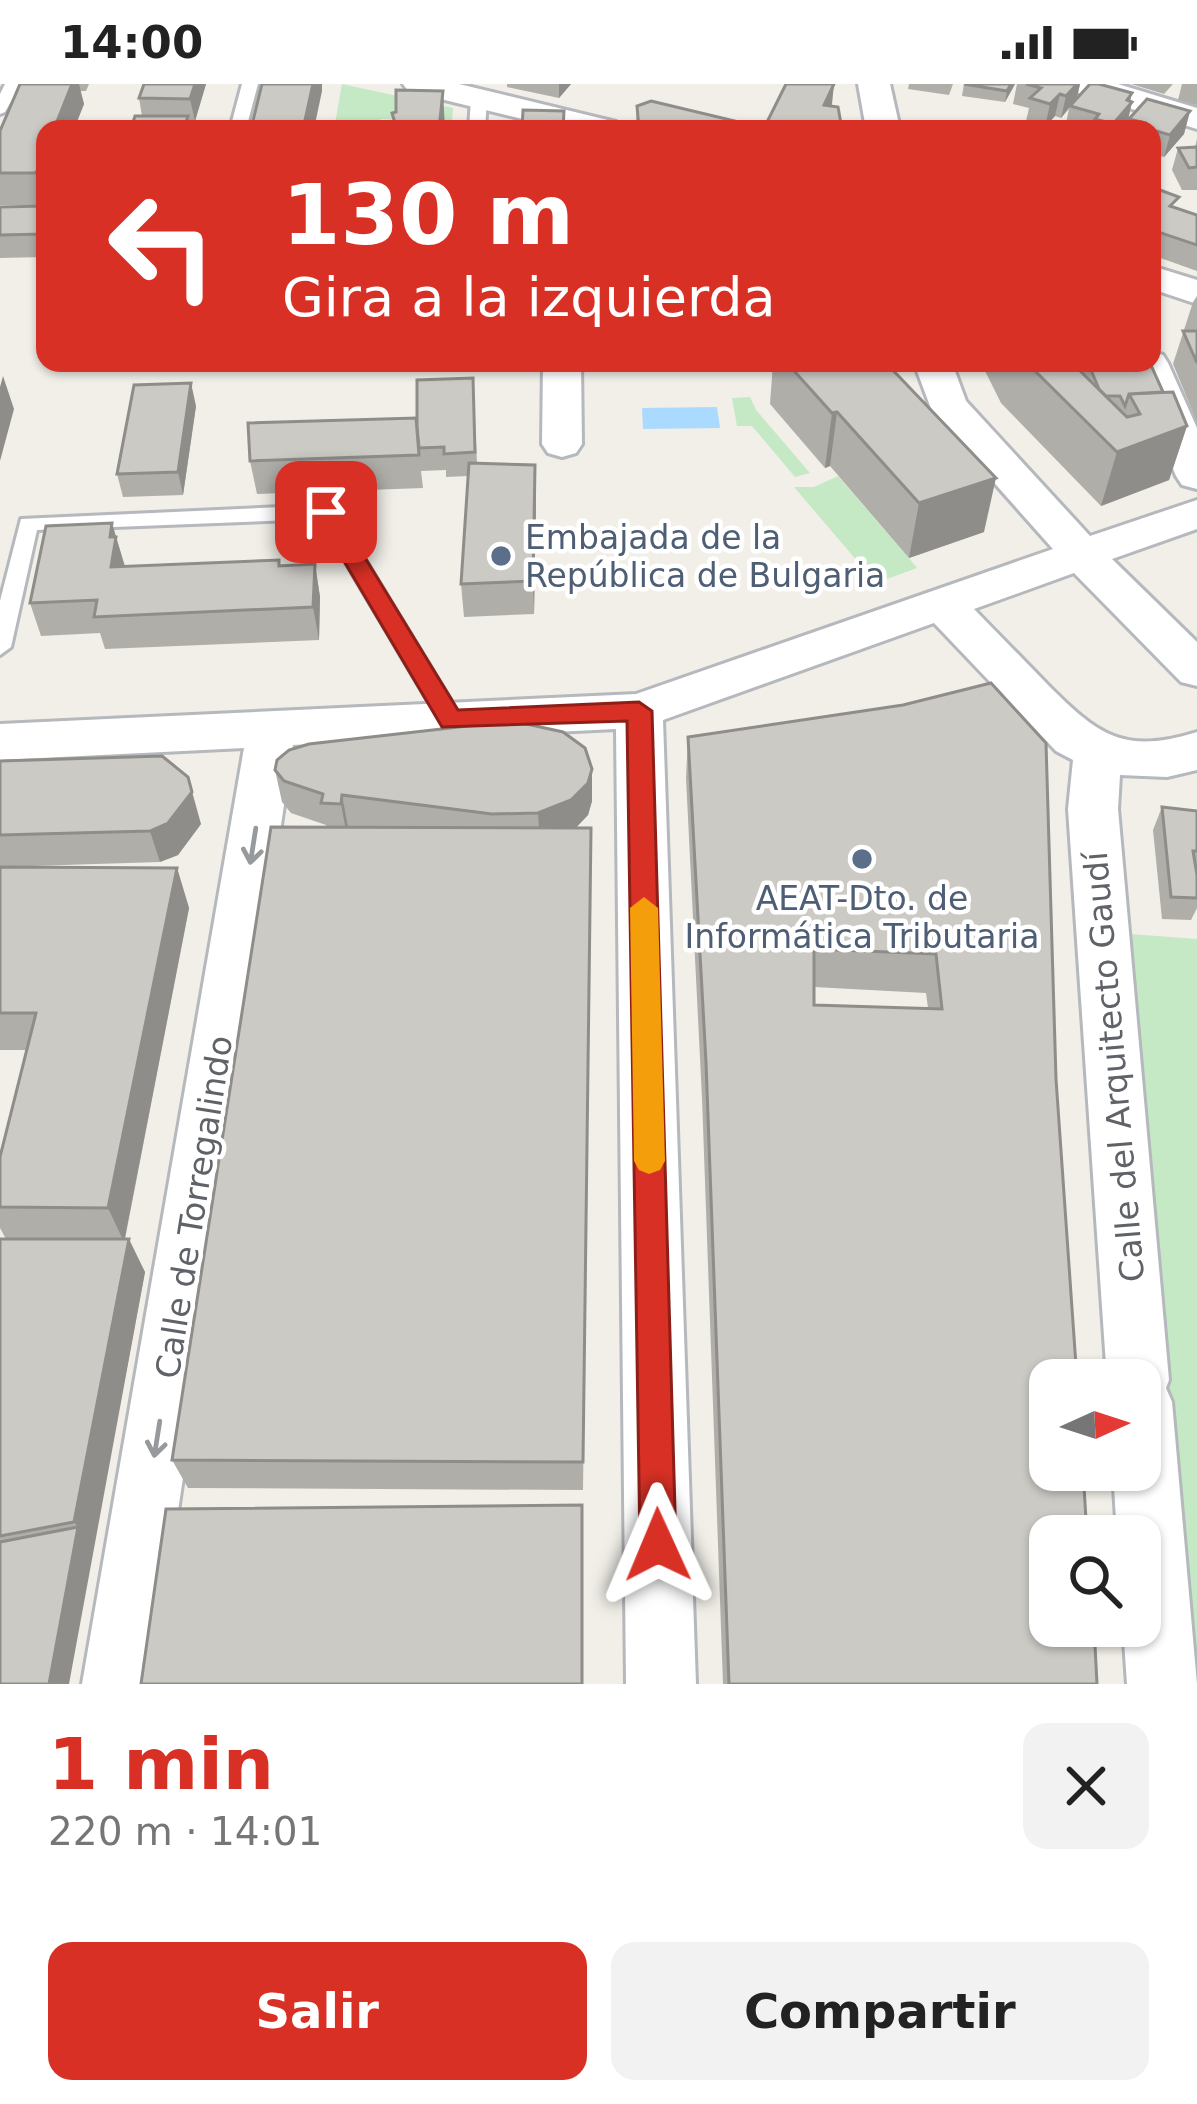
<!DOCTYPE html>
<html lang="es">
<head>
<meta charset="utf-8">
<style>
	body { margin:0; font-family:"DejaVu Sans",sans-serif; background:#f2f2f2; color:#222; height:100vh; display:flex; flex-direction:column; font-size:45px; white-space:nowrap }
	* { box-sizing:border-box; margin:0 }
	p { font-size:39px; color:#767676 }
	.icon { flex:none; width:66px; height:66px; fill:none; stroke:currentColor; stroke-width:2; stroke-linecap:round; stroke-linejoin:round }
	.map { position:relative; height:1600px; overflow:hidden }
	.panel { display:flex; flex-direction:column; background:#fff; flex:1 }
	.panel>* { flex:none }
	.top-card { position:absolute; left:36px; top:36px; width:1125px; height:252px; border-radius:24px; box-shadow:0 3px 9px #0004; background:#d93025; color:#fff; overflow:hidden }
	.needle { width:78px; rotate:87deg }
	.buttons { position:absolute; left:1029px; top:1275px; display:grid; gap:24px }
	.buttons a { display:grid; place-items:center; width:132px; height:132px; border-radius:24px; background:#fff; box-shadow:0 3px 9px #0004; font-size:60px }
	.pin { position:absolute; display:grid; place-items:center; width:102px; height:102px; color:#fff; margin:-51px; border-radius:24px; box-shadow:0 6px 18px #0006 }
	.me { position:absolute; width:132px; margin:-66px; rotate:359deg; stroke-linejoin:round; filter:drop-shadow(0 0 9px #0008) }
	.turn { display:flex; align-items:center; gap:42px; height:252px; padding:0 48px; font-size:54px }
	.turn .icon { width:156px; height:156px; stroke-width:2.5 }
	.turn b { display:block; font-size:84px; line-height:102px }
	.round { display:grid; place-items:center; flex:none; width:126px; height:126px; border-radius:24px; background:#f2f2f2 }
	.headline { display:flex; align-items:center; justify-content:space-between; height:204px; padding:0 48px }
	h1 { font-size:72px; font-weight:800; line-height:90px; color:#d93025 }
	.button { display:flex; gap:24px; margin-top:auto; padding:24px 48px }
	.button a { flex:1; height:138px; border-radius:24px; background:#d93025; color:#fff; font-size:48px; font-weight:800; line-height:138px; text-align:center }
	.button a+a { background:#f2f2f2; color:#222 }
	.status { display:flex; justify-content:space-between; align-items:center; height:84px; padding:0 60px; background:#fff; direction:ltr }
	.status svg { height:33px; fill:currentColor }
	.map>svg:first-child { display:block }
	.green { fill:#c5e8c5 }
	.water { fill:#aadaff }
	.lines { fill:none; stroke-linecap:round; stroke-linejoin:round }
	.service-casing { stroke:#b5b8bc; stroke-width:6 }
	.minor-casing { stroke:#b5b8bc; stroke-width:6 }
	.service { fill:#fff; fill-rule:evenodd }
	.minor { fill:#fff; fill-rule:evenodd }
	.wall { fill:#afaea9; fill-rule:evenodd }
	.shaded-wall { fill:#8f8d8a }
	.building { fill:#cccac5; stroke:#8f8d8a; stroke-width:3; fill-rule:evenodd }
	.oneway { stroke:#979a9d }
	.route { fill:#d93025; stroke:#8d1f18; stroke-width:3 }
	.slow { fill:#f59e0b }
	.service-dot { fill:#5c6f8a; stroke:#fff; stroke-width:4.5 }
	.labels { text-anchor:middle; dominant-baseline:central; stroke-width:9; stroke-linejoin:round; paint-order:stroke }
	.service-label { font-size:33px; fill:#4e5e75; stroke:#fff; text-anchor:start }
	.street-label { font-size:33px; fill:#5f6368; stroke:#fff }
</style>
</head>
<body>
<div class="status"><b>14:00</b><svg viewBox="0 0 49 12"><path d="M0 12V9h3v3zM5 12V6h3v6zM10 12V3h3v9zM15 12V0h3v12zM26 1h20v11H26zM47 4h2v5h-2z"/></svg></div>
<div class="map">
<svg width="1197" height="1600" viewBox="0 0 1197 1600">
	<rect width="100%" height="100%" fill="#f1efe8"/>
	<!-- green -->
	<g class="green">
		<path d="M342,0L453,24L452,38L381,35L378,45H334Z"/>
		<path d="M750,313L756,326L810,389L795,393L752,342H737L732,314Z"/>
		<path d="M838,392L909,474L917,484L876,499L794,403H814Z"/>
		<path d="M1103,848L1197,855V1600L1140,1296Z"/>
	</g>
	<!-- water -->
	<path class="water" d="M717,323L720,344L643,345L642,324Z"/>
	<g class="lines">
		<!-- service casing -->
		<g class="service-casing">
			<g id="service">
				<path d="M5,0H21L5,28L0,30V10Z"/>
				<path d="M242,0H258L246,45H230Z"/>
				<path d="M479,10L487,15L485,45H469L471,15Z"/>
				<path d="M326,421L333,423L459,630L462,636L459,642H443L320,435L37,446L11,563L0,571V517L21,435Z"/>
			</g>
		</g>
		<!-- minor casing -->
		<g class="minor-casing">
			<g id="minor">
				<path d="M403,0H459L616,38L621,45H563L408,7Z"/>
				<path d="M858,0H890L900,45H866Z"/>
				<path d="M1068,0H1118L1197,24V45L1073,7Z"/>
				<path d="M1152,182L1197,196V220L1152,205Z"/>
				<path d="M1152,268L1163,271L1168,279L1197,344V405L1182,401L1176,392L1130,279H1152Z"/>
				<path d="M543,279H581L582,360L576,369L562,373L548,369L542,360Z"/>
				<path d="M914,279H952L966,317L1090,452L1197,416V445L1112,475L1197,558V602L1181,598L1074,489L974,525C998,550 1023,575 1047,600C1098,651 1123,671 1197,648V686L1167,693L1120,691L1118,725L1169,1296L1166,1304L1172,1318L1197,1600H1127L1123,1542H1140V1452H1117L1113,1386H1140V1296H1107L1068,725L1073,676L1056,667L934,539L663,636L696,1600H626L616,645L293,661L152,1600H82L244,664L0,676V640L636,610L1053,465L933,330Z"/>
			</g>
		</g>
		<!-- service -->
		<use href="#service" class="service"/>
		<!-- minor -->
		<use href="#minor" class="minor"/>
	</g>
	<!-- wall -->
	<g class="wall">
		<path d="M20,0H89L86,7H80L84,20L74,45H45V121H0V47Z"/>
		<path d="M206,0L195,37H189L190,45H131L142,32L139,14Z"/>
		<path d="M507,0H571L559,14L507,3Z"/>
		<path d="M834,0L831,22L842,45H636L637,22L766,45V40Z"/>
		<path d="M909,0H953L949,11L908,5Z"/>
		<path d="M964,0H1015L1005,18L962,12Z"/>
		<path d="M1017,0H1080L1077,14L1132,9L1130,17L1132,18L1127,40L1122,45H1068L1065,44L1069,25L1061,34L1055,32L1045,43L1026,37L1029,24L1013,20Z"/>
		<path d="M1131,0H1173L1164,10Z"/>
		<path d="M1182,0H1197V21L1178,16Z"/>
		<path d="M1190,27L1184,50L1164,73L1152,70V45H1127L1129,35Z"/>
		<path d="M1197,55V106H1182L1172,86L1178,64L1195,63Z"/>
		<path d="M1152,103L1175,124L1197,131V187L1152,171Z"/>
		<path d="M45,122V173L0,174V123Z"/>
		<path d="M1197,212V338L1173,280L1193,218Z"/>
		<path d="M638,279H768V281L638,284Z"/>
		<path d="M773,279H886L984,448L909,474L830,382L825,384L770,320Z"/>
		<path d="M981,279H1150L1163,308L1187,342L1169,396L1101,422L1001,319Z"/>
		<path d="M473,294L477,379L536,414L534,530L464,533L461,500L468,392L446,393V386L421,387L423,404L257,410L250,377L416,334Z"/>
		<path d="M196,322L183,411L123,413L117,390Z"/>
		<path d="M112,439L125,483L315,480L320,513L319,556L105,565L100,549L41,552L30,519Z"/>
		<path d="M903,621L1056,995L1097,1600H723L702,1014L686,694L688,653ZM814,903L926,909L928,924L814,921Z"/>
		<path d="M0,677L201,740L178,771L160,778L0,783Z"/>
		<path d="M275,686L592,717L588,731L575,744L591,784L583,1406L188,1404L172,1376L326,743V741L291,729L282,718Z"/>
		<path d="M1162,723L1197,727V824L1191,836L1162,835L1153,746Z"/>
		<path d="M0,783L177,784L189,824L125,1155L145,1188L93,1464L0,1600V1155H6L0,1144V1073L27,966H0Z"/>
	</g>
	<!-- shaded-wall -->
	<g class="shaded-wall">
		<path d="M72,0H79L84,20L74,45H54Z"/>
		<path d="M195,0H206L195,37L190,15Z"/>
		<path d="M313,0H322V7L314,45H303Z"/>
		<path d="M559,0H571L559,14Z"/>
		<path d="M834,0L832,20L822,43L824,21Z"/>
		<path d="M1011,0H1015L1005,18L1007,7Z"/>
		<path d="M1077,0H1080L1076,17L1070,22L1061,34L1066,12Z"/>
		<path d="M443,7L445,45H439Z"/>
		<path d="M1132,9L1129,21L1132,18L1127,40L1122,45H1112Z"/>
		<path d="M1060,10L1055,32L1045,43L1050,20Z"/>
		<path d="M1190,27L1184,50L1164,73L1170,51Z"/>
		<path d="M45,67V120L36,89Z"/>
		<path d="M3,292L14,325L0,377V303Z"/>
		<path d="M191,299L196,322L183,411L178,388Z"/>
		<path d="M837,328L830,382L825,384L832,329Z"/>
		<path d="M1187,342L1169,396L1101,422L1117,368Z"/>
		<path d="M535,381L536,414L534,530L533,497Z"/>
		<path d="M996,394L984,448L909,474L919,419Z"/>
		<path d="M112,439L116,453L126,486L111,483L110,453Z"/>
		<path d="M315,480L320,513L319,556L313,523Z"/>
		<path d="M592,685V717L588,731L572,748L540,761L538,729Z"/>
		<path d="M188,693L201,740L178,771L160,778L150,747Z"/>
		<path d="M342,711L348,743L347,752L341,720Z"/>
		<path d="M177,784L189,824L124,1158L108,1124Z"/>
		<path d="M129,1155L145,1188L69,1600H49L78,1443L74,1438Z"/>
	</g>
	<!-- building -->
	<g class="building">
		<path d="M20,0H72L54,45H45V67L36,89H0V47Z"/>
		<path d="M144,0H195L190,15L139,14Z"/>
		<path d="M262,0H313L303,45H251Z"/>
		<path d="M786,0H834L824,21L838,23L842,45H796L766,40Z"/>
		<path d="M964,0H1011L1007,7Z"/>
		<path d="M1026,0H1077L1066,12L1060,10L1050,20L1030,14L1041,4Z"/>
		<path d="M1090,0H1099L1132,9L1127,16L1132,18L1113,40L1095,35L1099,30L1070,22Z"/>
		<path d="M396,6L443,7L439,45H394L395,39L392,29L396,28Z"/>
		<path d="M1147,15L1190,27L1170,51L1142,43L1145,39L1129,35Z"/>
		<path d="M651,17L768,45H639L637,22Z"/>
		<path d="M523,26L564,27L563,45H522Z"/>
		<path d="M135,32H188L184,45H131Z"/>
		<path d="M1197,63V83L1189,84L1178,64Z"/>
		<path d="M1152,103L1179,113L1170,122L1197,131V161L1152,146V140L1156,137L1152,135Z"/>
		<path d="M45,122V150L0,151V123Z"/>
		<path d="M1183,247H1197V279Z"/>
		<path d="M787,279H886L996,394L919,419L837,328L832,329Z"/>
		<path d="M1027,279H1072L1127,333L1140,330L1129,310L1173,308L1187,342L1117,368Z"/>
		<path d="M1088,279H1150L1163,308L1129,310L1125,322L1120,312H1106L1099,305Z"/>
		<path d="M473,294L475,368L444,370V363L419,364L417,343V296Z"/>
		<path d="M191,299L178,388L117,390L134,301Z"/>
		<path d="M416,334L419,371L250,377L248,339Z"/>
		<path d="M469,379L535,381L533,497L461,500Z"/>
		<path d="M112,439L110,453H116L111,483L279,476V482L315,480L313,523L94,533L97,516L30,519L46,442Z"/>
		<path d="M991,599L1046,659L1056,995L1077,1296H1050V1386H1083L1087,1452H1050V1542H1094L1097,1600H729L706,978L688,653L903,621ZM814,865L936,870L942,925L814,921Z"/>
		<path d="M513,637L563,648L585,664L592,685L588,699L571,716L538,729L492,730L342,711L341,720L321,719L323,710L284,697L275,686L277,676L289,666L309,660Z"/>
		<path d="M162,672L188,693L192,708L168,739L150,747L0,751V677Z"/>
		<path d="M1162,723L1197,727V767H1193L1197,791V814L1171,813Z"/>
		<path d="M271,743L591,744L583,1378L172,1376Z"/>
		<path d="M0,783L177,784L108,1124L0,1123V1073L36,929H0Z"/>
		<path d="M0,1155H129L74,1438L0,1452Z"/>
		<path d="M582,1421V1600H141L166,1425Z"/>
		<path d="M78,1443L49,1600H0V1458Z"/>
	</g>
	<!-- one-way arrows -->
	<defs><path id="oneway-shaft" d="M-6 0H5M1.5-3L5.5 0L1.5 3" fill="none" stroke-width="1.6" stroke-linecap="round" stroke-linejoin="round" transform="scale(3)"/></defs>
	<g class="oneway">
		<use href="#oneway-shaft" transform="translate(253 762) rotate(99)"/>
		<use href="#oneway-shaft" transform="translate(157 1355) rotate(99)"/>
	</g>
	<!-- route -->
	<path class="route" d="M326,420L334,423L458,626L639,618L652,627L676,1461L671,1474L658,1479L646,1474L640,1461L627,637L442,643L315,428Z"/>
	<!-- slow -->
	<path class="slow" d="M644,813L658,824L665,1077L660,1086L649,1090L639,1086L634,1077L630,824Z"/>
	<!-- markers -->
	<g class="service-dot">
		<circle cx="501" cy="472" r="12"/>
		<circle cx="862" cy="775" r="12"/>
	</g>
	<g class="labels">
		<!-- service labels -->
		<g class="service-label">
			<text x="525" y="453">Embajada de la<tspan x="525" dy="38">República de Bulgaria</tspan></text>
			<text x="862" y="814" text-anchor="middle">AEAT-Dto. de<tspan x="862" dy="38">Informática Tributaria</tspan></text>
		</g>
		<!-- street labels -->
		<g class="street-label">
			<text transform="translate(1114 983) rotate(-95)">Calle del Arquitecto Gaudí</text>
			<text transform="translate(194 1123) rotate(-81)">Calle de Torregalindo</text>
		</g>
	</g>
</svg>
<div class="buttons">
<a><svg class="needle" viewBox="-14 -14 28 28"><path d="M0-13l5 13h-10z" fill="#e53935"/><path d="M0 13l5-13h-10z" fill="#767676"/></svg></a>
<a><svg class="icon" aria-label="search" viewBox="0 0 24 24"><circle cx="10" cy="10" r="6"/><path d="M15 15l6 6"/></svg></a>
</div>
<div class="pin" style="left:326px;top:428px;background:#d93025"><svg class="icon" aria-label="arrive" viewBox="0 0 24 24"><path d="M6 21V4h12l-3 4 3 4H6"/></svg></div>
<svg class="me" style="left:658px;top:1461px" viewBox="-20 -20 40 40"><path d="M0-17L14 15 0 8-14 15z" fill="#d93025" stroke="#fff" stroke-width="4"/></svg>
<div class="top-card">
<div class="turn"><svg class="icon" aria-label="left" viewBox="0 0 24 24"><path d="M17 20v-9H6M10 6l-5 5 5 5"/></svg><div><b>130 m</b>Gira a la izquierda</div></div>
</div>
</div>
<section class="panel">
<div class="headline"><div><h1>1 min</h1><p>220 m · 14:01</p></div><a class="round"><svg class="icon" aria-label="close" viewBox="0 0 24 24"><path d="M6 6l12 12M18 6L6 18"/></svg></a></div>
<div class="button"><a>Salir</a><a>Compartir</a></div>
</section>
</body>
</html>
